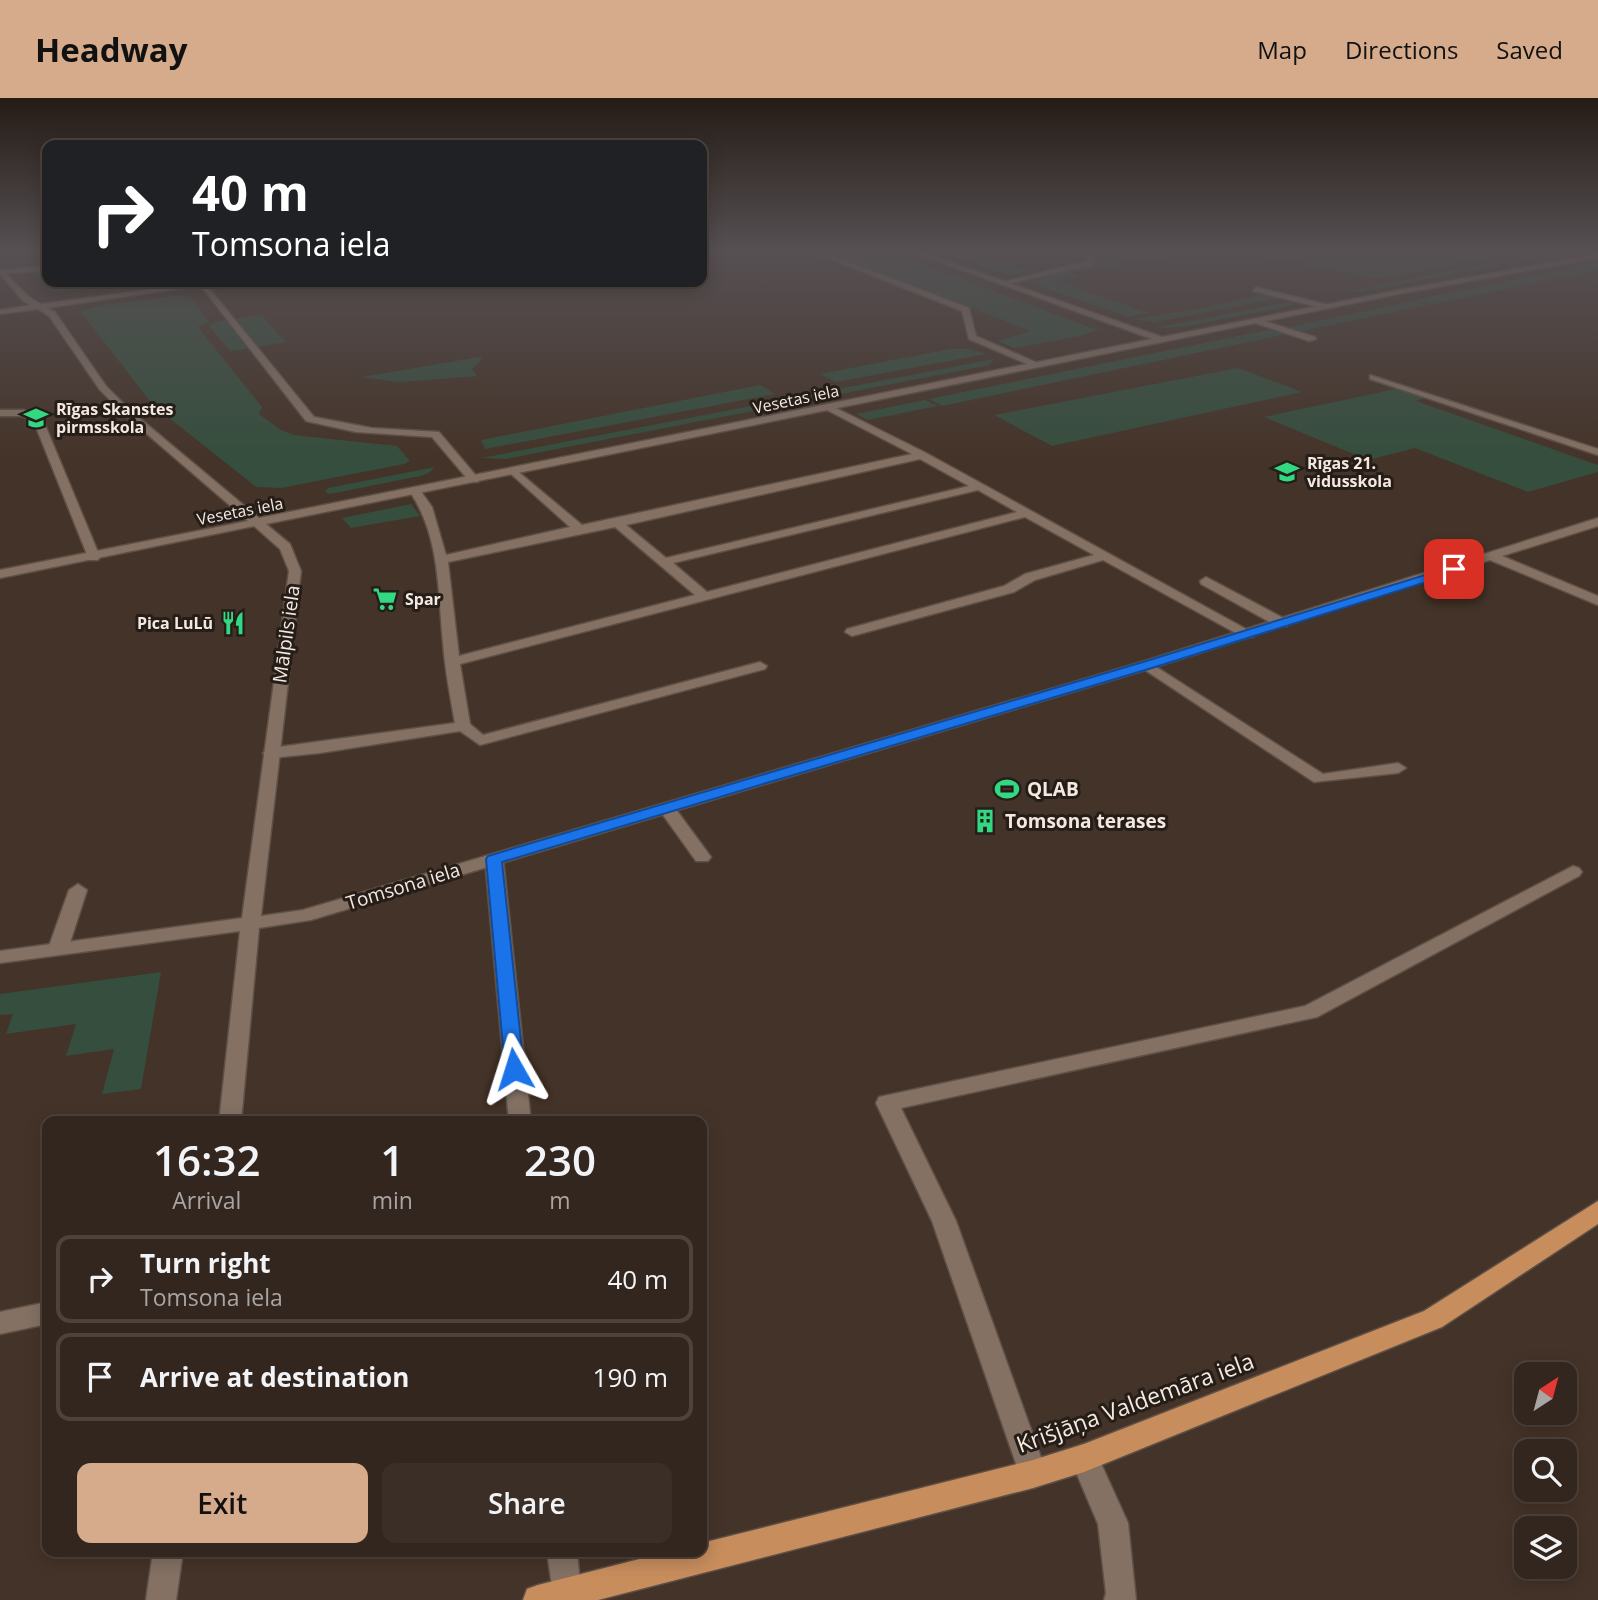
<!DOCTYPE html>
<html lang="en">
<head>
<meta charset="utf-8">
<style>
	body { margin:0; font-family:"Open Sans",sans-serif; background:#3b2e27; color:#f1f3f6; height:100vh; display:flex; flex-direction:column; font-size:26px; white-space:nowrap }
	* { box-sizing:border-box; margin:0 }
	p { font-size:23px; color:#a9a5a4 }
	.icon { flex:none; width:38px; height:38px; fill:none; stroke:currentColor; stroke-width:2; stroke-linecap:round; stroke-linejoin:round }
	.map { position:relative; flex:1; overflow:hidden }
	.sheet { position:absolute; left:42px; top:1018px; width:665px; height:441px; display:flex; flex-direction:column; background:#33261e; border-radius:14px; box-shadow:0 4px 18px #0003,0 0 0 2px #4e433c }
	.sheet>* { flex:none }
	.top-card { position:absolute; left:42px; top:42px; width:665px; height:147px; border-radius:14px; box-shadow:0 4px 18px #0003,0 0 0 2px #4e433c; background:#202124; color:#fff; overflow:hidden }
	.needle { width:46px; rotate:36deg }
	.tools { position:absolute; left:1514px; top:1264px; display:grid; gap:14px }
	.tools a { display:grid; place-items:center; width:63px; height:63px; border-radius:14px; background:#33261e; box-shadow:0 4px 18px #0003,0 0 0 2px #4e433c; font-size:35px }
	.pin { position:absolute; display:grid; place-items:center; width:60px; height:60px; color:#fff; margin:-30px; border-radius:14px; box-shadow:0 4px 10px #0006 }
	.me { position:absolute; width:77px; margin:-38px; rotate:354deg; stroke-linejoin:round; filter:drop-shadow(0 0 5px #0008) }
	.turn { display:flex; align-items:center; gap:24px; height:147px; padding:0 35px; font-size:32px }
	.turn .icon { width:91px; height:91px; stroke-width:2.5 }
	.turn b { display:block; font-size:49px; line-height:60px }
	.eta { display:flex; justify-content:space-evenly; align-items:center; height:119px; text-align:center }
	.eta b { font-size:42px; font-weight:600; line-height:49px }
	.cta { display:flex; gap:14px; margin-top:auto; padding:14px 35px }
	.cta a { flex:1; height:80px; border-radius:14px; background:#d6ab8b; color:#111; font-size:28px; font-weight:600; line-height:80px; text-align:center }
	.cta a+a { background:#3b2e27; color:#f1f3f6 }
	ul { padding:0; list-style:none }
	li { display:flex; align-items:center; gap:21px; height:88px; margin:0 14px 10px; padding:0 21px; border:4px solid #4e433c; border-radius:14px }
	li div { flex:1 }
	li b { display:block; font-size:26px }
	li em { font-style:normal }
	header { display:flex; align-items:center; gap:42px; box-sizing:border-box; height:98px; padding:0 35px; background:#d6ab8b; color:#111 }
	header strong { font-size:33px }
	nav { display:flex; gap:38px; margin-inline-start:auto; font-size:24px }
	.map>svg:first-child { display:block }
	.green { fill:#354e3d }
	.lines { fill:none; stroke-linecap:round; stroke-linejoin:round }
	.service-casing { stroke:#5f5046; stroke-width:3 }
	.minor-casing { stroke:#5f5046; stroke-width:3 }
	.primary-casing { stroke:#5f5046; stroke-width:3 }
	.service { fill:#847164; fill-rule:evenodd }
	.minor { fill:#847164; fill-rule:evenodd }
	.primary { fill:#c78d5d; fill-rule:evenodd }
	.route { fill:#1a73e8; stroke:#114b97; stroke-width:2 }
	.labels { text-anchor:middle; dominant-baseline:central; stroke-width:6; stroke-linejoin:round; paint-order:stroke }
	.far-street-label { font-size:16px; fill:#f4e8e1; stroke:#251d17 }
	.far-poi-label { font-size:16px; font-weight:bold; fill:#f4e8e1; stroke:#251d17; text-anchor:start }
	.street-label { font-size:19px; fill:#f4e8e1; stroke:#251d17 }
	.poi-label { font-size:19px; font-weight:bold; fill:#f4e8e1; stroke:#251d17; text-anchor:start }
	.near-street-label { font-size:23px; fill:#f4e8e1; stroke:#251d17 }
</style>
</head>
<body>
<header>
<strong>Headway</strong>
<nav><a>Map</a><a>Directions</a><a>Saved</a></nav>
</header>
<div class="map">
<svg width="1598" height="1502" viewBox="0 0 1598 1502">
	<rect width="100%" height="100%" fill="#443328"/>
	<!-- green -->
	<g class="green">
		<path d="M823,153H887L1097,232L1085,237L1014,250L998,243L1031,233Z"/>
		<path d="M939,153H967L1017,170L1032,172L1008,177Z"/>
		<path d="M1127,153L1187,154L1071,175L1080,179L1057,183L1148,215L1128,219L1027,184L1098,166L1103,163L1104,158Z"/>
		<path d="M1242,153H1524L1378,181Z"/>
		<path d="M1553,153H1573L1360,194L1351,192Z"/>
		<path d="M1598,165V172L1430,207L1414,202L1560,173L1570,175L1562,172Z"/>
		<path d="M47,173V184H92L95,187L146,184L53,194L32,175Z"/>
		<path d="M1263,196L1281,200L1154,224L1133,221L1207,209Z"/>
		<path d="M174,198L190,199L209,224L198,229L262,309L259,316L281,332L294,337L397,348L410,363L404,366L281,390L256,389L153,307L81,214L97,208Z"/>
		<path d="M1291,203L1293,207L1285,209L1183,229L1155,230Z"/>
		<path d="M1412,203L1427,207L1302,233L1289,229Z"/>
		<path d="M261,217L286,244L230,253L209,228L219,223Z"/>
		<path d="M1268,232L1287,236L942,308L929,301Z"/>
		<path d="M950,251H969L986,256L836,284L820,276Z"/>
		<path d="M479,259L482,261L472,271L477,278L398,284L362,279Z"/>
		<path d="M994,261L989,267L979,269L506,361L481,360Z"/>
		<path d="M1238,270L1302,294L1052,348L994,317Z"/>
		<path d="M760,287L775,296L485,351L481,342Z"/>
		<path d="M1395,291L1424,300L1416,303L1598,367V374L1528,394L1415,350L1368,362L1264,319Z"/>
		<path d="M925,302L938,308L868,322L856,316Z"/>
		<path d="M435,369L429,375L420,378L330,396L325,394L328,390Z"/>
		<path d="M411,406L420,418L351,430L342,420Z"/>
		<path d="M161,874L141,991L102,996L114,951L66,958L76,926L6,936L13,916L0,917V896Z"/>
	</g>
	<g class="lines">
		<!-- service casing -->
		<g class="service-casing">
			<g id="service">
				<path d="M810,153H820L969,210L976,238L1040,266L1032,268L969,241L962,213Z"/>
				<path d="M1081,153L1098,160L1091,167L1003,187L999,185L1086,163L1089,160L1080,156Z"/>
				<path d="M47,168V172L0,176L2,172Z"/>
				<path d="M198,184H204L314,319L372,330L439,334L478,380V384H470L432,339L356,334L306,323Z"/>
				<path d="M1256,189L1329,207L1330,209L1326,211L1253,193Z"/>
				<path d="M1258,221L1315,239L1316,241L1309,243L1255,225Z"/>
				<path d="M1370,277L1598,351V357L1370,281Z"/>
				<path d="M830,307L926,355L1255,536L1253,539H1243L1103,462L1035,482L1014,494L852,538L845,534L847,531L1004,488L1025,476L1094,457L1025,419L460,566L470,626L483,637L760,564L767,568L765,571L480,647L460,633L320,655L271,660L263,655L271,650L455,625C450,598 445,571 443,545C438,493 440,438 410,394L412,392H420L432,409L446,457L570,429L511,376L510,374L515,371L582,427L912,356L827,312L825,310ZM920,361L969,388L666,460L626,427ZM978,392L1017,414L707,494L673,465ZM615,429L695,497L459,558L448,464Z"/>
				<path d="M0,312H24L43,322L100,459L98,462H90L88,459L34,324L22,318H0Z"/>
				<path d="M1206,479L1287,522L1289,525L1287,528H1277L1201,486L1200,483Z"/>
				<path d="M1147,563L1323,676L1398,665L1406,670L1398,675L1314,684L1142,570V564Z"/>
				<path d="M666,705L672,706L708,755L711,759L708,763H696L658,710Z"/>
				<path d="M494,756L503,761L531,1024H509L485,761Z"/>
				<path d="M1573,768L1579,770L1582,774L1579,778L1317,919L901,1010L956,1123L1047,1376L1043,1386L1033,1390L1023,1386L932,1123L876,1005L879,999L1305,908Z"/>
				<path d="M78,786L87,792L68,851L65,856H51L48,851L69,792Z"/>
				<path d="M47,1204V1226L0,1236V1214Z"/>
				<path d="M547,1454H577L581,1495L578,1502H554Z"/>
			</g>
		</g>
		<!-- minor casing -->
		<g class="minor-casing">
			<g id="minor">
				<path d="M909,153H919L1162,239L1404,191L1598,156V160L1404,195L266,426L290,446L301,473L261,818L303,812L1142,564L1598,420V428L1502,458L1598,498V507L1490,462L1152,570L311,822L259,830L241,1024H219L240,833L0,865V853L242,820L289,473L280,451L254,428L0,480V472L248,423L125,317L100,292L49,218L38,211L0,216V212L31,207L23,203L0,176V170L29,199L41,206L205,184H224L47,210L55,214L106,288L131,313L259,420L1152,241Z"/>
				<path d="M1084,1346L1094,1350L1128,1425L1136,1502H1104L1106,1495L1098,1426L1070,1360L1074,1350Z"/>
				<path d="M153,1454H183L176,1502H146Z"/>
			</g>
		</g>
		<!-- primary casing -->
		<g class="primary-casing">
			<path id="primary" d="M1598,1103V1126L1442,1229L1084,1374L1033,1390L598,1502H523L527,1491L538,1487L667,1454H702V1445L1033,1362L1084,1346L1424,1213Z"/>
		</g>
		<!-- service -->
		<use href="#service" class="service"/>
		<!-- minor -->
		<use href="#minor" class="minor"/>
		<!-- primary -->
		<use href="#primary" class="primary"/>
	</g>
	<!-- sky -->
	<linearGradient id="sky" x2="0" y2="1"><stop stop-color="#251c16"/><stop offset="0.42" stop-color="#565053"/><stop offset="1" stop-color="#565053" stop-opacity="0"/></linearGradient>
	<rect width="1598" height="363" fill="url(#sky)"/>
	<!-- route -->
	<path class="route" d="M1454,468L1460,471L1458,474L1152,570L502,764L524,971L521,976H508L505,971L486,761L488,758L1143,564Z"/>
	<!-- icons -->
	<defs>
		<g id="school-bare" transform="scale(1.89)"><path d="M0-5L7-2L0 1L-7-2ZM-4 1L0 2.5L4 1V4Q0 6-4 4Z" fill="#32d882" stroke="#251d17" stroke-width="2.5" paint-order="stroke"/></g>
		<g id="supermarket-bare" transform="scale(1.89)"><path d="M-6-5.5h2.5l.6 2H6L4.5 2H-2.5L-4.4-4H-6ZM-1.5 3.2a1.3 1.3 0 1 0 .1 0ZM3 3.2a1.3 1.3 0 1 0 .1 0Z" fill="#32d882" stroke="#251d17" stroke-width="2.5" paint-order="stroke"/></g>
		<g id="restaurant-bare" transform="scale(1.89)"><path d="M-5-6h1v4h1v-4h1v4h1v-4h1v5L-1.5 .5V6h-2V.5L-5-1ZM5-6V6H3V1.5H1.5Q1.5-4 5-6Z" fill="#32d882" stroke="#251d17" stroke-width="2.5" paint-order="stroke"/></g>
		<g id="stadium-bare" transform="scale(1.89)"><path d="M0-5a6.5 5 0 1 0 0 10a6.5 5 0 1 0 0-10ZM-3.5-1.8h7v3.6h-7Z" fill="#32d882" stroke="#251d17" stroke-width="2.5" paint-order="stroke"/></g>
		<g id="building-bare" transform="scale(1.89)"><path d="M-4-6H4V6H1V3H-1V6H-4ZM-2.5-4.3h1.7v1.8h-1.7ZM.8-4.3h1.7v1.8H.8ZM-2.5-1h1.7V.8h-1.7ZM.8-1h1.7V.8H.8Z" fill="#32d882" stroke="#251d17" stroke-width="2.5" paint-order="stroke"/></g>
	</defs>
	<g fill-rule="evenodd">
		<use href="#school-bare" x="36" y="320"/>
		<use href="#school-bare" x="1287" y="374"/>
		<use href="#supermarket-bare" x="385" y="501"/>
		<use href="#restaurant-bare" x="233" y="525"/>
		<use href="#stadium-bare" x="1007" y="691"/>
		<use href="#building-bare" x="985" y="723"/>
	</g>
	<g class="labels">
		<!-- far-street labels -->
		<g class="far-street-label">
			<text transform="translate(796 301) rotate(-12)">Vesetas iela</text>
			<text transform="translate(240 413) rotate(-11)">Vesetas iela</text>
		</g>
		<!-- far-poi labels -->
		<g class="far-poi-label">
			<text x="56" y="311">Rīgas Skanstes<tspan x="56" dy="18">pirmsskola</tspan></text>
			<text x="1307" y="365">Rīgas 21.<tspan x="1307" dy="18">vidusskola</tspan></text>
			<text x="405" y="501">Spar</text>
			<text x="213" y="525" text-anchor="end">Pica LuLū</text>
		</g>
		<!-- street labels -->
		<g class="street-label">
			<text transform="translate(286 536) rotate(-82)">Mālpils iela</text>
			<text transform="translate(403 788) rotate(-17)">Tomsona iela</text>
		</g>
		<!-- poi labels -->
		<g class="poi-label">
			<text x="1027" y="691">QLAB</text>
			<text x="1005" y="723">Tomsona terases</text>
		</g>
		<!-- near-street labels -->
		<g class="near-street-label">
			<text transform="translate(1135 1304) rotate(-20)">Krišjāņa Valdemāra iela</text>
		</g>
	</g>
</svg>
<div class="tools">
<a><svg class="needle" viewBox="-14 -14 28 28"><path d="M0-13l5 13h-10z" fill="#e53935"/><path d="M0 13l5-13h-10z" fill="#a9a5a4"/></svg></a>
<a><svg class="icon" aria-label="search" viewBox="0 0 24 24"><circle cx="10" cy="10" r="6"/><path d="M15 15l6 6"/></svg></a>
<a><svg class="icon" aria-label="layers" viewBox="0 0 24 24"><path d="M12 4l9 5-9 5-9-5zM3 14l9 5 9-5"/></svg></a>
</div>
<div class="pin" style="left:1454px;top:471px;background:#d93025"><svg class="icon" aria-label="arrive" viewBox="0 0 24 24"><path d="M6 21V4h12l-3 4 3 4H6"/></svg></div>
<svg class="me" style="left:514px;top:971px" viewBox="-20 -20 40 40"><path d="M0-17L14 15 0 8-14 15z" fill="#1a73e8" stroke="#fff" stroke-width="4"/></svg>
<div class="top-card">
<div class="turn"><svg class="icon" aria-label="right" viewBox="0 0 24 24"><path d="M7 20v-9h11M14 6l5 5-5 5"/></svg><div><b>40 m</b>Tomsona iela</div></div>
</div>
<section class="sheet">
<div class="eta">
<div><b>16:32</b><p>Arrival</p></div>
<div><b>1</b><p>min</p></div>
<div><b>230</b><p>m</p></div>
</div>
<ul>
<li><svg class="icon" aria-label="right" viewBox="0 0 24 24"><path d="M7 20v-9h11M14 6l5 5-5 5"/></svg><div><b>Turn right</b><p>Tomsona iela</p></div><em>40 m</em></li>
<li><svg class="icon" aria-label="arrive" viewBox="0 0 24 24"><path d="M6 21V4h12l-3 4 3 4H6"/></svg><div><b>Arrive at destination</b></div><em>190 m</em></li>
</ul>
<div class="cta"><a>Exit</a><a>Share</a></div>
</section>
</div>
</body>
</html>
